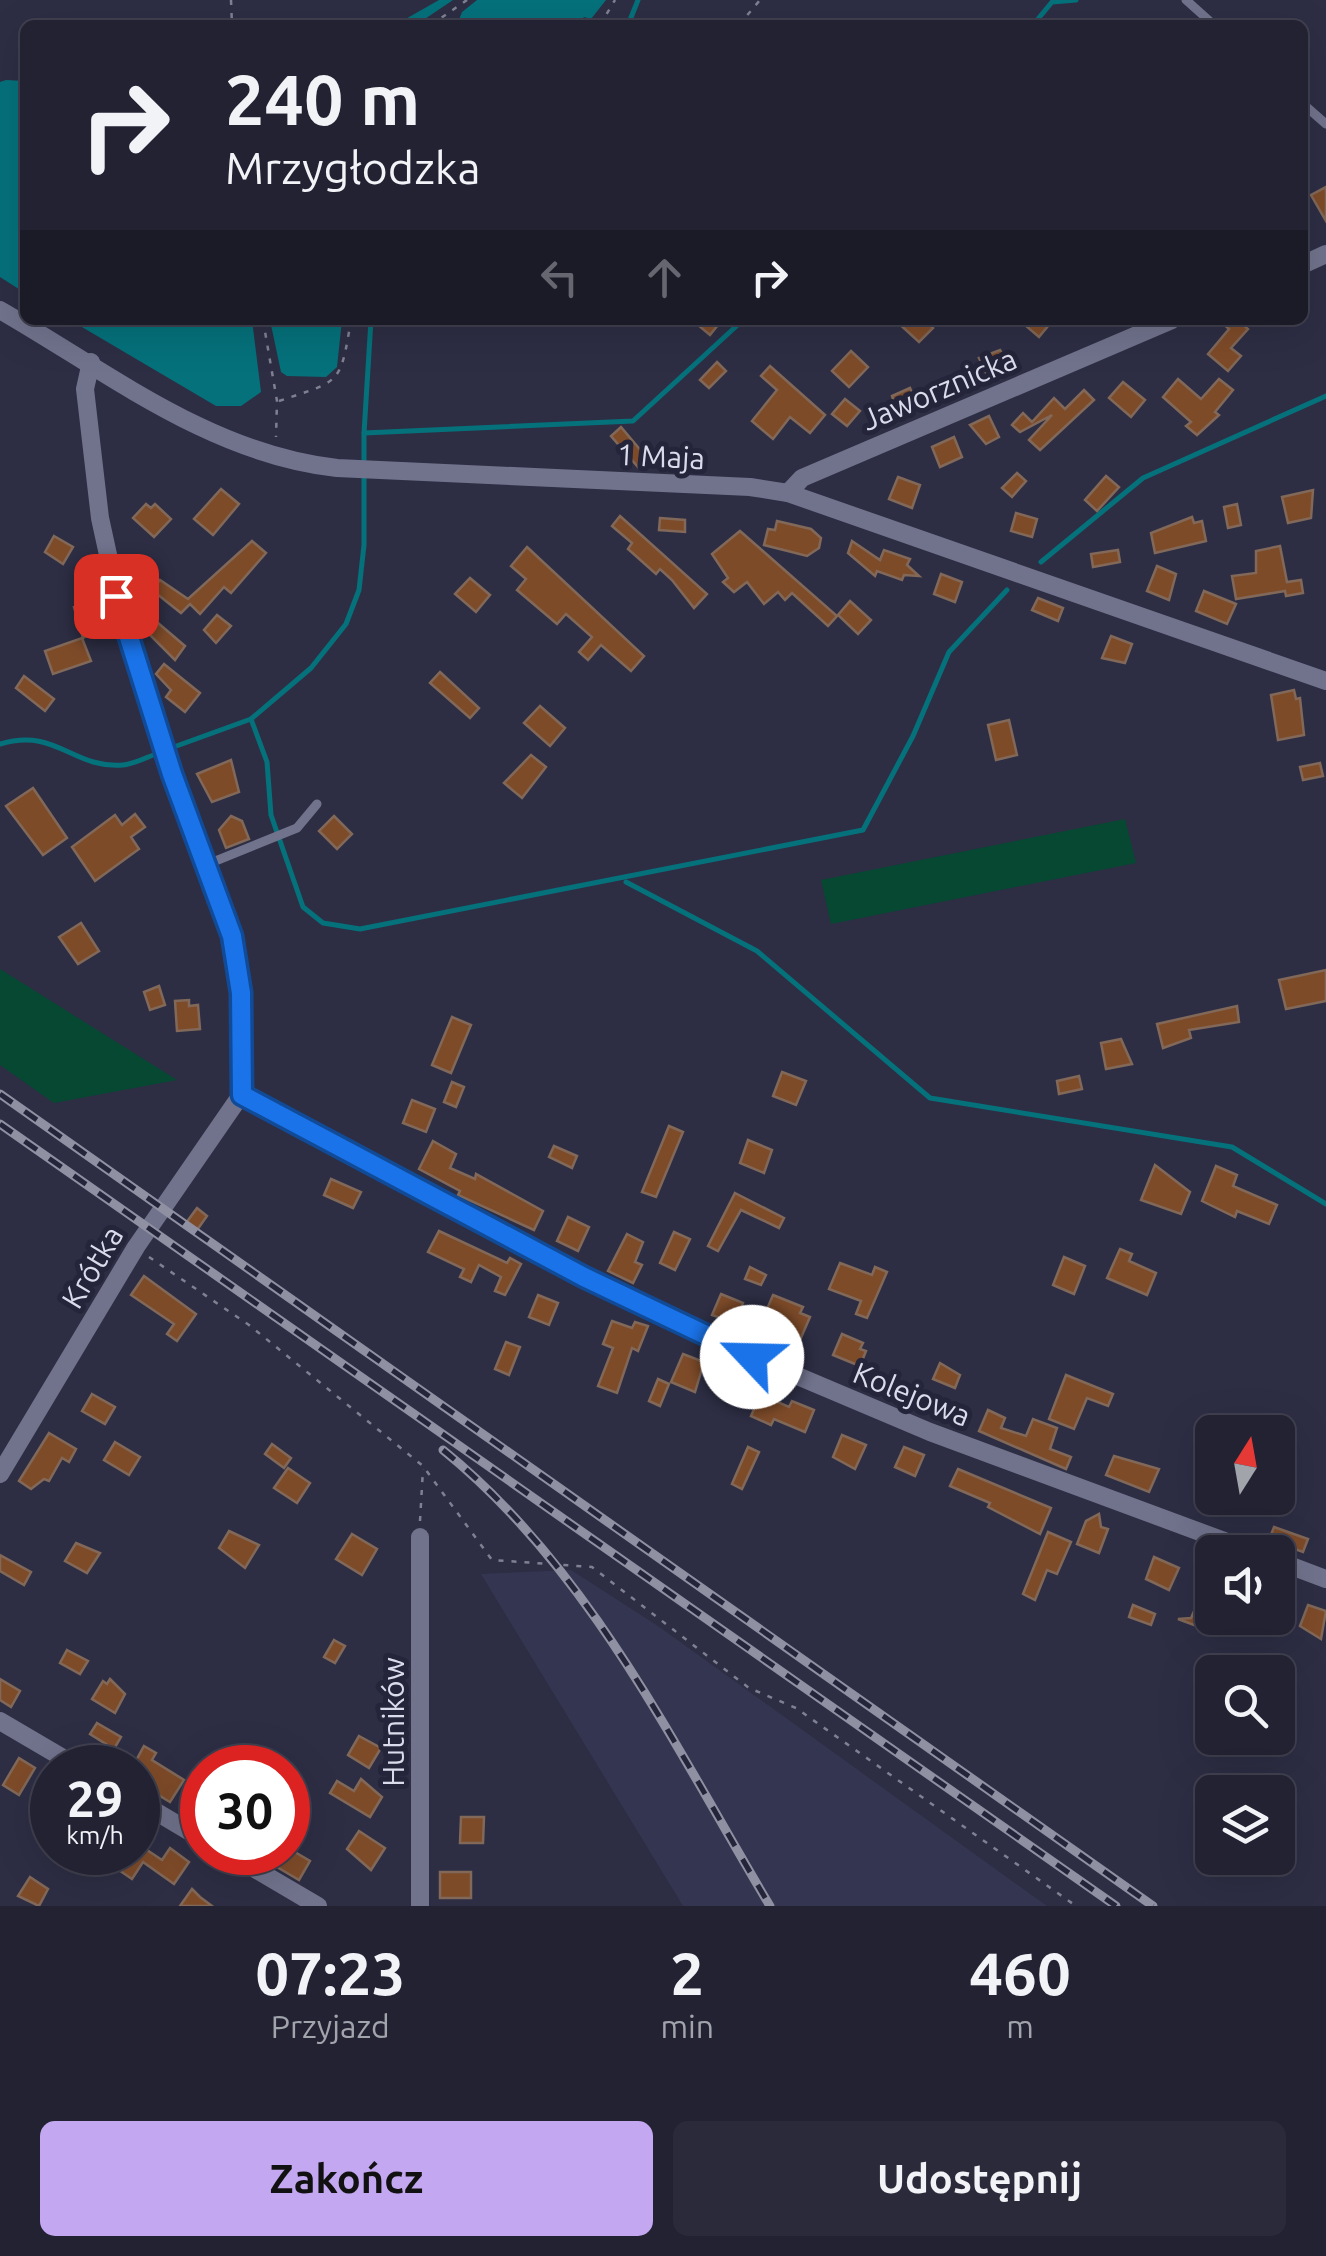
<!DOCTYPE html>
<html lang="pl">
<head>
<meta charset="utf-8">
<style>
	body { margin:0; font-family:Ubuntu,sans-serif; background:#2a2a3b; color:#f1f3f6; height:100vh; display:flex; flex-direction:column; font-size:38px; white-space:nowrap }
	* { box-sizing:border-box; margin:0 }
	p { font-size:32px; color:#a2a4ac }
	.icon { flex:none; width:55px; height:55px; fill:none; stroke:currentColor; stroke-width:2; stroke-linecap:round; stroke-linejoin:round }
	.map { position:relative; height:1906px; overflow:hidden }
	.side { display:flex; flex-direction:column; background:#223; flex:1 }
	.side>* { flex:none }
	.banner { position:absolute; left:20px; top:20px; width:1288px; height:305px; border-radius:15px; box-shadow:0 10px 40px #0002,0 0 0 2px #3f3f4e; background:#223; color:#f1f3f6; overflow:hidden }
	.needle { width:65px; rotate:11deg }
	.buttons { position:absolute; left:1195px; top:1415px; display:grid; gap:20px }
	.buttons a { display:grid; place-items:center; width:100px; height:100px; border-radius:15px; background:#223; box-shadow:0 10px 40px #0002,0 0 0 2px #3f3f4e; font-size:50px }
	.speed { position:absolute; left:30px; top:1745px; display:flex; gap:20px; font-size:50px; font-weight:700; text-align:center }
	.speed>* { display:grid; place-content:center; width:130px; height:130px; border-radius:50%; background:#223; box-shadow:0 10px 40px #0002,0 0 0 2px #3f3f4e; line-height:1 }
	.speed small { font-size:25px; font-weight:400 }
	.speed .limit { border:15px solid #d22; background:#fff; color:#111 }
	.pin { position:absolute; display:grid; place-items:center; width:85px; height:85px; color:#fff; margin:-42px; border-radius:20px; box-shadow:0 5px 15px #0006 }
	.me { position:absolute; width:110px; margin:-55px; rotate:294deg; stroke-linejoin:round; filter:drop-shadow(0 0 8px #0008) }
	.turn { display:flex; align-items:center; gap:35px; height:210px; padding:0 40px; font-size:45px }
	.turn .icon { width:130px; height:130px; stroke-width:2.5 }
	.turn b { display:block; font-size:70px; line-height:85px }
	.lanes { display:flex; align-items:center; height:95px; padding:0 40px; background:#0003; justify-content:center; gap:50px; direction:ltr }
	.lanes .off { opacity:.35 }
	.eta { display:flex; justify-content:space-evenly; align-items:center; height:170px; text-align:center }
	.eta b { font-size:60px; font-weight:700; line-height:70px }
	.primary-button { display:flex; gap:20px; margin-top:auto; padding:20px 40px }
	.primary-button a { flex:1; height:115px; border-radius:15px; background:#c4a7f1; color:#111; font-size:40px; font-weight:700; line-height:115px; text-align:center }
	.primary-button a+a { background:#2a2a3b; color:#f1f3f6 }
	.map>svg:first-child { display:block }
	.built { fill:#343551 }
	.green { fill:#064832 }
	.water { fill:#05717b }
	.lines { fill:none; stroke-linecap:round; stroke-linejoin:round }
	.stream { stroke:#05717b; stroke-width:5 }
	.building { fill:#7e4b29; stroke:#816859; stroke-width:2.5 }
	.path { stroke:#7f8092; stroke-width:2.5; stroke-dasharray:5 8; stroke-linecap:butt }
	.service { stroke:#71738d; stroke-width:9 }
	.minor { stroke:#71738d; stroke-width:18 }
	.rail-casing { stroke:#8f90a2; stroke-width:9 }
	.rail { stroke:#24243a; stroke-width:5; stroke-dasharray:15; stroke-linecap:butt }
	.route-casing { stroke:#114b97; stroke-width:25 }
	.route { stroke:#1a73e8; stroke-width:18 }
	.labels { text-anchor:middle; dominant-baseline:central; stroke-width:10; stroke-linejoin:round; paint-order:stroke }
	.street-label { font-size:30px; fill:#dbdceb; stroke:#24243a }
</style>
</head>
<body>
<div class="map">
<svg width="1326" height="1906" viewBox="0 0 1326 1906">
	<rect width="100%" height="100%" fill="#2d2e44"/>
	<!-- built -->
	<path class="built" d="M571,1570L658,1626L1047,1906H683L481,1574Z"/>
	<!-- green -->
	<g class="green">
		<path d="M1125,819L1136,863L831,924L821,880Z"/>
		<path d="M0,969L177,1080L54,1103L0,1065Z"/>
	</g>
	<!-- water -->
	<g class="water">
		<path d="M439,0H453L416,25H395Z"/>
		<path d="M477,0H606L591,19L584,17L577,25H457L462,12Z"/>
		<path d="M6,80L25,81V293L0,277V82Z"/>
		<path d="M70,320H252L261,392L241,406H216Z"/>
		<path d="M270,320H342L337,367L326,377L287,376L281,372Z"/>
	</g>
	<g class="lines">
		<!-- stream -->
		<g class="stream">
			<path d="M628,25L638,0"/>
			<path d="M1033,25L1052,2L1076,0"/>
			<path d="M364,433L633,421L743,320"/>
			<path d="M1041,562L1143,478L1326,396"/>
			<path d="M251,719L267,762L271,815L303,907L323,923L360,929L863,830L913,736L949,652L1007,590"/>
			<path d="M0,744C56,727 72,769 123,765C135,764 149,756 161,752"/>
			<path d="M171,748L251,719L311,668L346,624L359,590L364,545V433L371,320"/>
			<path d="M626,882L757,951L930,1098L1232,1147L1326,1204"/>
		</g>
	</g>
	<!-- building -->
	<g class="building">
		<path d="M1326,187V221L1311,195Z"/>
		<path d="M692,320H722L710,335Z"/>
		<path d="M895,320H925L933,328L919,342Z"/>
		<path d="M1019,320H1053L1039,337Z"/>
		<path d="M1219,320H1238L1248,329L1231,348L1241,356L1228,371L1208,354L1229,329Z"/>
		<path d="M1000,350L1009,365L987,375L979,358Z"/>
		<path d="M851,351L868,367L849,387L832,371Z"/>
		<path d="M717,362L726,371L709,388L700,380Z"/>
		<path d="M770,366L825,415L810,433L790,417L773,439L752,421L777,390L761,376Z"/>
		<path d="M1178,379L1201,399L1219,379L1233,390L1215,412L1219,415L1197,435L1186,426L1191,422L1163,397Z"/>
		<path d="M1123,382L1145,400L1131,417L1109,398Z"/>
		<path d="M910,388L917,404L897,412L892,396Z"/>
		<path d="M1084,390L1094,400L1040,450L1029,440L1052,415L1020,432L1012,425L1023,413L1032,422L1054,398L1065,409Z"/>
		<path d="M845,399L860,411L847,426L832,414Z"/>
		<path d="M989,416L999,437L986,444L970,425Z"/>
		<path d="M621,427L648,459L638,467L611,436Z"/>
		<path d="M954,437L962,457L940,467L932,447Z"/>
		<path d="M1017,473L1026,481L1012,497L1002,488Z"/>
		<path d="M1106,476L1119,487L1097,511L1085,500Z"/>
		<path d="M898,477L920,485L912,508L889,499Z"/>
		<path d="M221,489L239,504L213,535L194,519Z"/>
		<path d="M1313,490L1311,518L1288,523L1282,497Z"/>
		<path d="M146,504L151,508L155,504L171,519L154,537L133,518Z"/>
		<path d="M1237,504L1241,525L1228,528L1224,507Z"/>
		<path d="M1016,513L1037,519L1032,537L1011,531Z"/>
		<path d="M620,516L707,594L694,608L672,580L660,569L656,574L628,549L632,543L612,526Z"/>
		<path d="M1192,517L1194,523L1202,521L1206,541L1155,553L1151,533Z"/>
		<path d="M660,518L685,520V532L659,530Z"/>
		<path d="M777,521L811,529L821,538L819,548L807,556L764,545L768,529L775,530Z"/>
		<path d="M740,531L837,616L828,626L792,593L785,600L778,592L764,604L747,582L734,592L723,582L728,578L712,554Z"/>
		<path d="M54,536L73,547L63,564L45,552Z"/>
		<path d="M252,541L266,553L231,593L224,587L200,614L190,604L181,613L152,590L160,580L188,599Z"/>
		<path d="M852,541L880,560L884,550L910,559L907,565L919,576L904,575L902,580L877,571L875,576L848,553Z"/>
		<path d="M1280,546L1287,582L1301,580L1303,593L1286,596L1285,591L1236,599L1232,576L1256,573V551Z"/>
		<path d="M527,547L644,656L631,671L601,645L588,660L579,652L592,637L566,614L557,624L517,590L526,579L511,566Z"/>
		<path d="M1118,550L1120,562L1093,567L1091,554Z"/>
		<path d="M1157,566L1176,574L1169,600L1147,591Z"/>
		<path d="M941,574L962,582L955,602L934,594Z"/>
		<path d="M470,578L490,595L476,612L455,594Z"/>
		<path d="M1204,591L1236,604L1227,624L1196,611Z"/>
		<path d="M1038,598L1063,608L1058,621L1032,610Z"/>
		<path d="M97,600L104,625L83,638L74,607Z"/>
		<path d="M850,601L871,620L858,634L838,615Z"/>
		<path d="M144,611L185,646L175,660L136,621Z"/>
		<path d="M217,615L231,626L216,643L204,630Z"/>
		<path d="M1111,636L1132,644L1125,663L1102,658Z"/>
		<path d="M82,638L91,661L53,674L45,651Z"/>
		<path d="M164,664L200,693L185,712L166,697L171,690L156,674Z"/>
		<path d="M440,672L479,708L470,718L430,683Z"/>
		<path d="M24,676L54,699L45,711L16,688Z"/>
		<path d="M1294,690L1296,699L1300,698L1304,735L1278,740L1271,695Z"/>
		<path d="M540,706L565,728L550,746L524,723Z"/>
		<path d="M1009,720L1017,755L996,760L988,725Z"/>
		<path d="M531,755L546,767L522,798L504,783Z"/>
		<path d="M231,760L239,792L212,802L197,774Z"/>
		<path d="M1320,763L1323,776L1303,780L1300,767Z"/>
		<path d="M33,788L67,838L43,855L6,806Z"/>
		<path d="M135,814L145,827L131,837L139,849L95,881L72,847L115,815L122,825Z"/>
		<path d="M231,816L242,821L249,839L226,848L219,830Z"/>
		<path d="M334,816L352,834L337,849L319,831Z"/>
		<path d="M81,923L99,951L78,964L59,937Z"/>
		<path d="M1326,970V1001L1286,1009L1279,980Z"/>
		<path d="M159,986L165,1005L150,1010L144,992Z"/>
		<path d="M189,1000V1006L198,1005L200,1029L177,1031L175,1001Z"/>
		<path d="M1237,1006L1239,1022L1189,1030L1191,1038L1163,1048L1157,1024Z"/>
		<path d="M452,1017L471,1025L451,1073L432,1065Z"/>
		<path d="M1121,1039L1132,1064L1106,1069L1101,1043Z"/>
		<path d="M782,1072L806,1081L796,1105L773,1096Z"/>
		<path d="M1079,1076L1082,1089L1059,1094L1057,1081Z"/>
		<path d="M452,1082L464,1087L456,1107L444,1102Z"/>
		<path d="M412,1100L435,1109L426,1132L403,1123Z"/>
		<path d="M669,1126L683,1132L656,1197L642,1192Z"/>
		<path d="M748,1140L772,1150L764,1173L740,1163Z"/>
		<path d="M433,1141L456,1154L450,1168L475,1179L476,1174L543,1211L534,1230L458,1195L460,1191L419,1169Z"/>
		<path d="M554,1146L577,1156L572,1168L549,1157Z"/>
		<path d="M1155,1165L1190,1192L1181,1214L1141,1200Z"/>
		<path d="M1216,1166L1237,1175L1233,1186L1277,1205L1269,1224L1237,1211L1235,1217L1202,1201Z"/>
		<path d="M331,1179L361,1192L353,1208L324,1195Z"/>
		<path d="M735,1193L784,1218L779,1228L741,1210L718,1251L708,1246Z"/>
		<path d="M197,1208L207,1216L197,1230L186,1223Z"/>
		<path d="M568,1217L589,1227L578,1251L557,1241Z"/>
		<path d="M439,1231L507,1263L510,1258L521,1264L505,1295L495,1291L501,1277L479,1265L471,1282L460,1277L464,1269L428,1252Z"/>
		<path d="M674,1232L690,1239L675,1270L660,1263Z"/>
		<path d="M627,1234L643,1242L635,1262L642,1265L633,1283L608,1271Z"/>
		<path d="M1120,1249L1132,1254L1129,1261L1156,1273L1147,1295L1107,1278Z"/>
		<path d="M1064,1257L1085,1266L1074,1294L1053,1285Z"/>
		<path d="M840,1263L872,1275L875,1267L887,1272L867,1318L856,1314L861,1301L829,1289Z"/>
		<path d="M750,1267L766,1275L761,1285L745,1279Z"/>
		<path d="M144,1276L196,1314L177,1341L167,1334L174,1324L131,1295Z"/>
		<path d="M721,1294L743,1303L735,1323L712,1315Z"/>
		<path d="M538,1295L558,1303L549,1325L529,1317Z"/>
		<path d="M773,1295L803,1307L800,1313L810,1317L800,1340L761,1323Z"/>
		<path d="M612,1321L632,1328L635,1322L648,1326L638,1351L632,1348L617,1393L598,1386L613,1348L603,1344Z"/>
		<path d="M842,1334L863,1343L860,1349L866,1351L860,1366L833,1355Z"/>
		<path d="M506,1342L520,1347L509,1375L495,1369Z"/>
		<path d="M683,1354L704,1362L695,1392L671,1382Z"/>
		<path d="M940,1363L960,1375L955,1388L933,1379Z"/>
		<path d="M728,1373L748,1381L745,1388L789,1407L792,1401L814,1410L805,1432L774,1419L771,1425L751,1416L755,1407L720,1393Z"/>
		<path d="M866,1374L886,1382L881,1393L861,1385Z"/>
		<path d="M1066,1375L1113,1394L1108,1406L1087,1398L1074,1429L1049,1419Z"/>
		<path d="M658,1379L669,1384L660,1406L649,1401Z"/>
		<path d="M92,1394L115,1407L105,1424L82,1411Z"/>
		<path d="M988,1410L1005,1418L1001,1428L1026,1436L1033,1419L1057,1428L1050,1449L1071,1457L1066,1469L979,1431Z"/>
		<path d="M49,1433L76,1449L69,1462L62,1458L49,1481L44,1479L31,1489L19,1481Z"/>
		<path d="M842,1435L866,1445L855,1469L833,1457Z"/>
		<path d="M115,1442L140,1457L129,1475L104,1460Z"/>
		<path d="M272,1444L291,1458L284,1468L265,1454Z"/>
		<path d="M748,1447L759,1452L742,1489L732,1484Z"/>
		<path d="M904,1447L924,1455L915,1476L895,1467Z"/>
		<path d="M1114,1456L1159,1469L1149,1492L1106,1475Z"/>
		<path d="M288,1468L310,1483L297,1503L274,1488Z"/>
		<path d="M958,1469L1051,1508L1040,1534L988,1507L990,1503L950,1486Z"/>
		<path d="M1099,1514L1101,1527L1108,1529L1099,1553L1077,1544L1086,1521Z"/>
		<path d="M1274,1527L1308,1539L1303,1552L1269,1540Z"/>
		<path d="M229,1531L259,1545L245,1568L219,1548Z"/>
		<path d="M1048,1532L1071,1542L1057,1574L1047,1570L1035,1600L1023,1594Z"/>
		<path d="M352,1534L377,1549L362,1575L336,1559Z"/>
		<path d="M76,1543L100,1553L87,1573L65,1561Z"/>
		<path d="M0,1555L31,1572L24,1585L0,1571Z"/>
		<path d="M1154,1557L1179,1568L1169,1590L1146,1579Z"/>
		<path d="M1212,1571V1618H1224L1218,1634L1178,1619L1191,1618Z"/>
		<path d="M1133,1605L1155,1614L1151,1625L1129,1617Z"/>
		<path d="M1308,1605L1326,1611L1321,1639L1300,1626Z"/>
		<path d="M334,1640L345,1646L335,1663L324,1657Z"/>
		<path d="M67,1650L88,1661L80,1674L60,1663Z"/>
		<path d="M0,1679L20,1691L11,1707L0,1700Z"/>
		<path d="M110,1679L125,1694L115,1713L92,1699L103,1681L107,1684Z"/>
		<path d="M97,1723L121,1737L114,1749L90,1734Z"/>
		<path d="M359,1736L381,1748L369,1768L348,1755Z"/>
		<path d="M144,1746L156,1753L152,1760L184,1780L170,1802L152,1791L155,1786L132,1768Z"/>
		<path d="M19,1758L35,1768L19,1795L3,1785Z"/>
		<path d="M202,1772V1803L188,1794Z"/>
		<path d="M361,1779L382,1797L370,1817L330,1793L337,1781L354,1791Z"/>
		<path d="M461,1817H484L483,1843H460Z"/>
		<path d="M359,1831L385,1848L371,1870L347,1849Z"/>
		<path d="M138,1844L162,1860L170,1848L189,1862L174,1884L143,1862L132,1879L110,1864L118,1852H138Z"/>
		<path d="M288,1848L310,1861L299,1880L272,1864Z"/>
		<rect x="440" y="1872" width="31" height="26"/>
		<path d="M30,1877L48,1889L39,1906L18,1896Z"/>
		<path d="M192,1889L200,1897L212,1906H180Z"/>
	</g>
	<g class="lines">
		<!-- path -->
		<g class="path">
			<path d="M231,0L232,25"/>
			<path d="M431,25L467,0"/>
			<path d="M600,25L615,0"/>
			<path d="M739,25L760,0"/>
			<path d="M263,320L277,401L276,437"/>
			<path d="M279,401C341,380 340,386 351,320"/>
			<path d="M149,1257L249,1325L423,1466L492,1560L592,1567L749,1688L796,1708L1076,1906"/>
			<path d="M420,1521L423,1469"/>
		</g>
		<!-- service -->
		<g class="service">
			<path d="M1186,0L1214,25"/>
			<path d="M1302,103L1326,124"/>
			<path d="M208,864L297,828L317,804"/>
		</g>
		<!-- minor -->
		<g class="minor">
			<path d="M1302,265L1326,254"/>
			<path d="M0,310C108,372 210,454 337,468L750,487L788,493L1326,681"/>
			<path d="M91,362L85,389L100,518L124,628L232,937L241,993V1095"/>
			<path d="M788,493L802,478L1172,320"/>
			<path d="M241,1095L584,1277L717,1342L930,1432L1254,1552"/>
			<path d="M0,1474L136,1247L241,1095"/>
			<path d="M420,1537V1906"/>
			<path d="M1278,1561L1326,1579"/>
			<path d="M0,1721L80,1768"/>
			<path d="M138,1801L202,1839"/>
			<path d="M226,1852L318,1906"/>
		</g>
		<!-- rail casing -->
		<g class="rail-casing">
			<g id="rail">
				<path d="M0,1094L1153,1906"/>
				<path d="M0,1124L1116,1906"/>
				<path d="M443,1450C589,1568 675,1747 770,1906"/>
			</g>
		</g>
		<!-- rail -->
		<use href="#rail" class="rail"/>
	</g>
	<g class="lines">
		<!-- route casing -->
		<g class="route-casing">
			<path id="route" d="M116,596L172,774L232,936L241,993L242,1095L584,1277L752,1357"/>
		</g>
		<!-- route -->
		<use href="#route" class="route"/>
	</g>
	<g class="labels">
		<!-- street labels -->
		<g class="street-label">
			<text transform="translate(939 389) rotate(-23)">Jaworznicka</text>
			<text transform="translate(661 456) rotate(3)">1 Maja</text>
			<text transform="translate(92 1267) rotate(-59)">Krótka</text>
			<text transform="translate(912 1394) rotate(22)">Kolejowa</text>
			<text transform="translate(393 1722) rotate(-90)">Hutników</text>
		</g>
	</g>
</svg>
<div class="buttons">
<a><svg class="needle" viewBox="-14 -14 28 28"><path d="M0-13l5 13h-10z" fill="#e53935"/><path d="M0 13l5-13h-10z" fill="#a2a4ac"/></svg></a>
<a><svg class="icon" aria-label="sound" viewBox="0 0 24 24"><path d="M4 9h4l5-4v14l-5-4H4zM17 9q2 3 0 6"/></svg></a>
<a><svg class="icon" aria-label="search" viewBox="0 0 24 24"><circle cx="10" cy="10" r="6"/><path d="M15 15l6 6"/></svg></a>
<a><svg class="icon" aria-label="layers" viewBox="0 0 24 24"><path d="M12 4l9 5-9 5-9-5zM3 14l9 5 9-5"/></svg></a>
</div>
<div class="speed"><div>29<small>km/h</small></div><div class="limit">30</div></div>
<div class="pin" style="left:116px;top:596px;background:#d93025"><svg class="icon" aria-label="arrive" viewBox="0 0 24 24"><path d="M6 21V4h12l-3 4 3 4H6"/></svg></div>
<svg class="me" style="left:752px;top:1357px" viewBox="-20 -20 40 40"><circle r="19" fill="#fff"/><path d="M0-13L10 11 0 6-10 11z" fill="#1a73e8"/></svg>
<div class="banner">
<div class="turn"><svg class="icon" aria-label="right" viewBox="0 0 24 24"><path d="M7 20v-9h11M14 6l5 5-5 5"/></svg><div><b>240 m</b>Mrzygłodzka</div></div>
<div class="lanes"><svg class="icon off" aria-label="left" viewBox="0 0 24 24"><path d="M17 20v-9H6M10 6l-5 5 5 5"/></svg><svg class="icon off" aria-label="ahead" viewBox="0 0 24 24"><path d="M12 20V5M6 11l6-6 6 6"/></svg><svg class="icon" aria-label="right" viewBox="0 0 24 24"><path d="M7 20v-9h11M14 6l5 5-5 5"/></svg></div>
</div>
</div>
<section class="side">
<div class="eta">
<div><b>07:23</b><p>Przyjazd</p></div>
<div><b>2</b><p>min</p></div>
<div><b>460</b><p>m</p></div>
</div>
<div class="primary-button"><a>Zakończ</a><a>Udostępnij</a></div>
</section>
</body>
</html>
